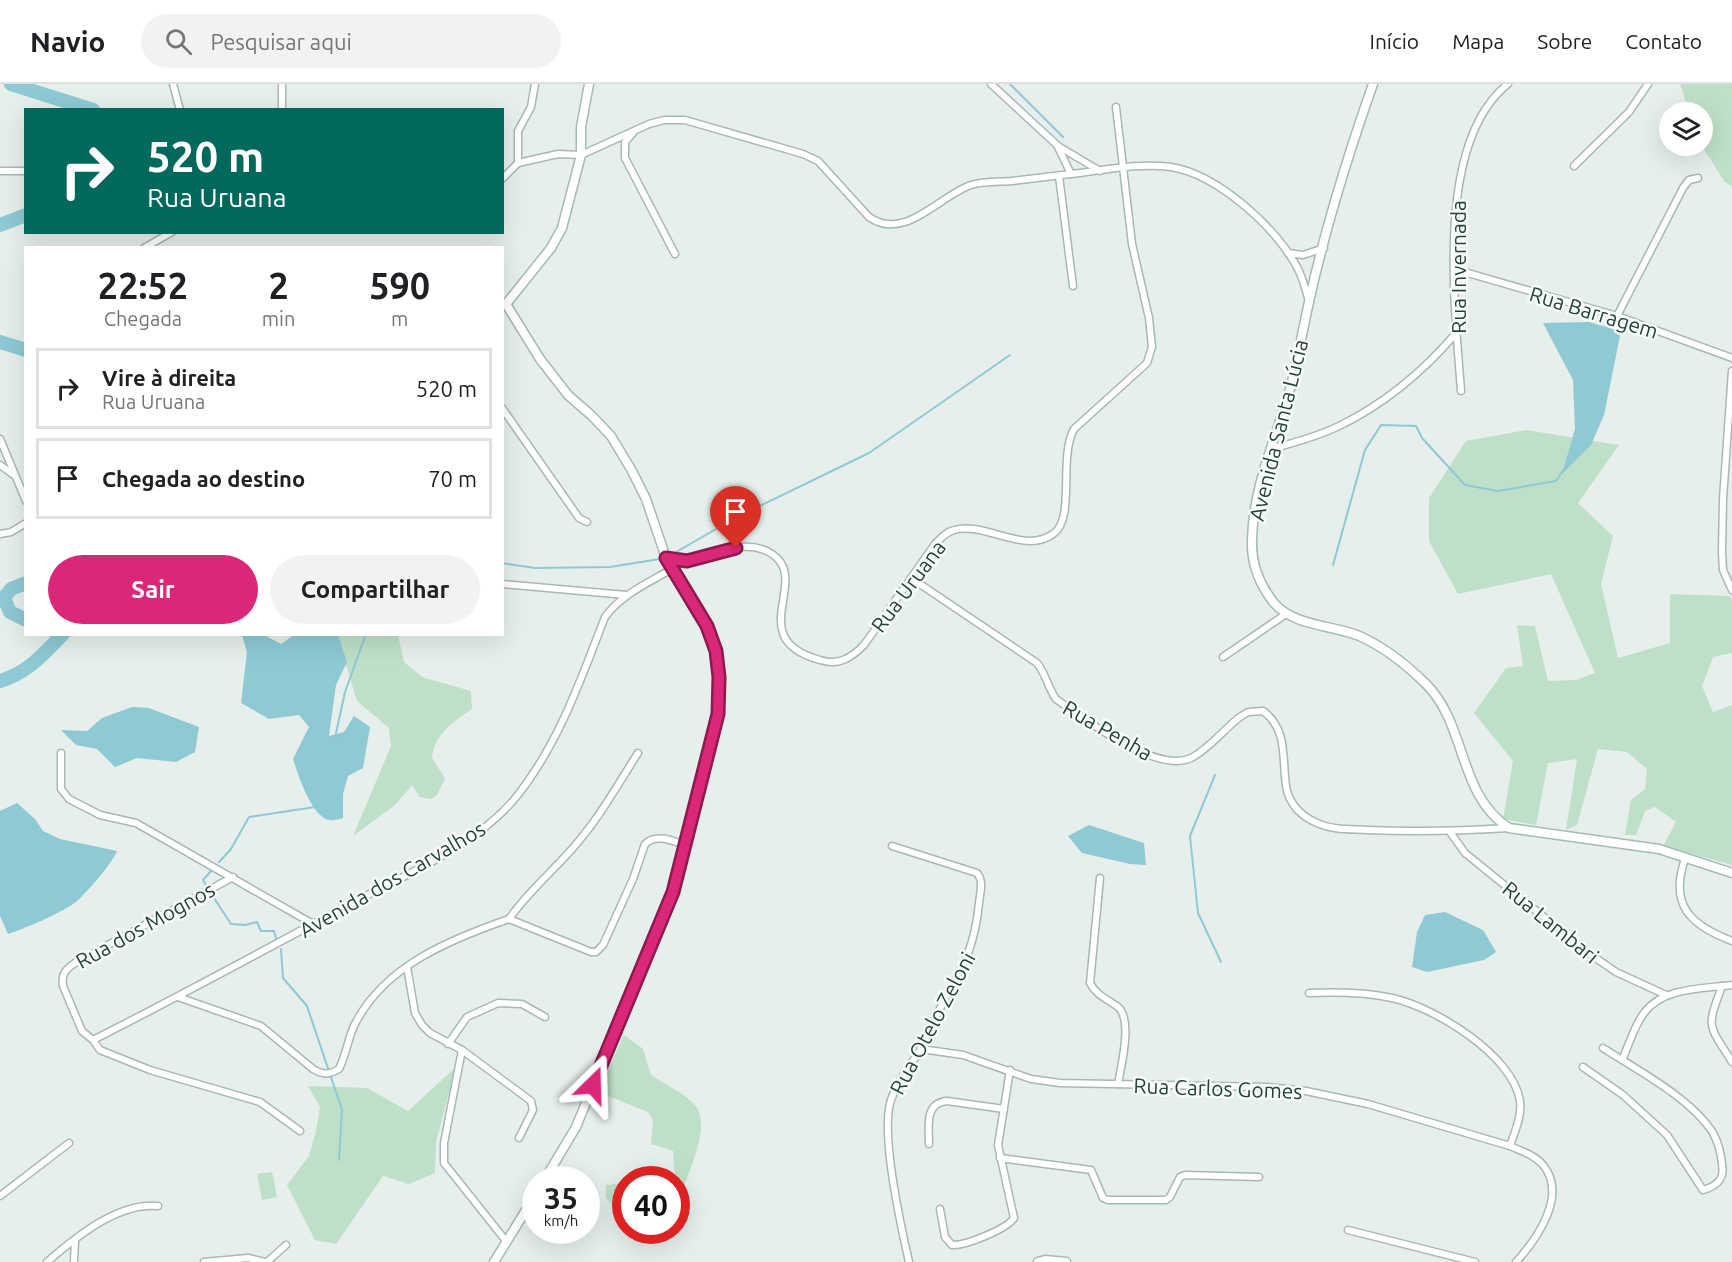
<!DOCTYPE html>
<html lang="pt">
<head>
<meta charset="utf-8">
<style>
	body { margin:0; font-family:Ubuntu,sans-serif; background:#f2f2f2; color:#202124; height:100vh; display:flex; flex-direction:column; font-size:22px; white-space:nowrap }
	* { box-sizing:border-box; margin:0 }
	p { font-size:20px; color:#757577 }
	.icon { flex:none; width:33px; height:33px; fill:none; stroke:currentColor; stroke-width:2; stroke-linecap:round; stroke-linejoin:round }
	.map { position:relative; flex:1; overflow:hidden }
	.drawer { position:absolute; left:24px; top:162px; width:480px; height:390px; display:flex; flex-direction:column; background:#fff; border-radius:0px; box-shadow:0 6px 24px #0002 }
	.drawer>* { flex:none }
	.top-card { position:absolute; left:24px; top:24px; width:480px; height:126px; border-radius:0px; box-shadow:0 6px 24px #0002; background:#00695c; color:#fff; overflow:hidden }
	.buttons { position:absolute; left:1659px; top:18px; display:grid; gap:12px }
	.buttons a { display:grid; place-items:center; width:54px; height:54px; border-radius:50%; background:#fff; box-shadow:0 6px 24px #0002; font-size:30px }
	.speed { position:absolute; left:522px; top:1082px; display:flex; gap:12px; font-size:30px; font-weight:700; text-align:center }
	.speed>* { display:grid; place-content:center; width:78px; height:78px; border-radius:50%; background:#fff; box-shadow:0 6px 24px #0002; line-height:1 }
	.speed small { font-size:15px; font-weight:400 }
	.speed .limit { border:9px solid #d22; background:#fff; color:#111 }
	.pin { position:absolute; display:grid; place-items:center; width:51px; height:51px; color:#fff; margin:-62px -26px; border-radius:50% 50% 50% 0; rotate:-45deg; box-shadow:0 0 6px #0007 }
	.pin .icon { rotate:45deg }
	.me { position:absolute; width:66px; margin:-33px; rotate:22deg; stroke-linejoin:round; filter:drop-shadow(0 0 4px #0008) }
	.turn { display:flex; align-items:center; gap:21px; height:126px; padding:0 24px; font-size:27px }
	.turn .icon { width:78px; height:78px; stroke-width:2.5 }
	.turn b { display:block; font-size:42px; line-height:51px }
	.eta { display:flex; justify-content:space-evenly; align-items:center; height:102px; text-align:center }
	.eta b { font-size:36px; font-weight:700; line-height:42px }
	.button { display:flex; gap:12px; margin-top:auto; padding:12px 24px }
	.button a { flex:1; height:69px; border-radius:36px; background:#db2777; color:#fff; font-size:24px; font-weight:700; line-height:69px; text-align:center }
	.button a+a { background:#f2f2f2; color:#202124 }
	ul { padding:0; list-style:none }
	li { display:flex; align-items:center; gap:18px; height:81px; margin:0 12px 9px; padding:0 12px; border:3px solid #e0e0e0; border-radius:0px }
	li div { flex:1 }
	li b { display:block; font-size:22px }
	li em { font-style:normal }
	header { display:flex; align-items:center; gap:36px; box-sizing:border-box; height:84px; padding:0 30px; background:#fff; border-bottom:2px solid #e0e0e0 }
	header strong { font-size:28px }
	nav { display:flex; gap:33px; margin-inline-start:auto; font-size:21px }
	.search { width:420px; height:54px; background:#f2f2f2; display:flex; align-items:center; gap:15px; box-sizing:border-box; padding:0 21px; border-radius:33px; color:#757577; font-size:22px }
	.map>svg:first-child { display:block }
	.green { fill:#bfe0c8 }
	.water { fill:#8ec9d4 }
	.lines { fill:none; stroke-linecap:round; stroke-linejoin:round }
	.stream { stroke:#8ec9d4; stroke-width:2 }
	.river { stroke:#8ec9d4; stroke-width:14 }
	.street-casing { stroke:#a8b8b2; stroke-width:9 }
	.secondary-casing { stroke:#a4bbb3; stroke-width:11 }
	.street { stroke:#fff; stroke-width:6 }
	.secondary { stroke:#fff; stroke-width:8 }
	.route-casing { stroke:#8e194d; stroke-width:15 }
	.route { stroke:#db2777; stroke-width:10 }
	.labels { text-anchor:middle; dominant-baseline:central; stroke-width:5; stroke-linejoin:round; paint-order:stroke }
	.street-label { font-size:21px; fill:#24423a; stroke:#f7fbf9 }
</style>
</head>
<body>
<header>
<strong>Navio</strong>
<div class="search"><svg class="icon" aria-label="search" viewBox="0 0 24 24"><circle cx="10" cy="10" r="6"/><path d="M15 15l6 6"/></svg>Pesquisar aqui</div>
<nav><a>Início</a><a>Mapa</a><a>Sobre</a><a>Contato</a></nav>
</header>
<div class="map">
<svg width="1732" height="1178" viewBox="0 0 1732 1178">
	<rect width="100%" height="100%" fill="#e6efeb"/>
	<!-- green -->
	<g class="green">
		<path d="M1680,0H1732V103L1724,97L1702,62V28H1689Z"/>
		<path d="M1526,346L1619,361L1578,419L1613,452L1601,500L1618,574L1670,559V510L1730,512L1732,517V569L1713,573L1702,602L1713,628L1732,621V781L1663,762L1676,738L1655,723L1645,727L1636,751H1625L1631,716L1645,705L1647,685L1627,668L1598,665L1577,741L1566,746L1577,675L1548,679L1536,741L1503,735L1513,677L1474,629L1506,584L1523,582L1517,541L1535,542L1548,597L1576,596L1595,589L1551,490L1458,510L1429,457V414L1466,357Z"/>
		<path d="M337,551H398L404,578L422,593L471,607L472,625C452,639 435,649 432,674L445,694L437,711L431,715L420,713L412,701L395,721L353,752L391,662L389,644L357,617Z"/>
		<path d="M624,951L643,965L651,991C664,1000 683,1008 694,1020C714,1040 686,1096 677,1118L673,1067L651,1060L653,1036L648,1028L598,1008Z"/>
		<path d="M456,983L436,1058L435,1089L409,1100L383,1092L336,1160L315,1156L287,1101L309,1072L316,1047L320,1023L308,1002L367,1004L408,1027Z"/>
		<path d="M272,1088L277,1113L262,1116L257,1090Z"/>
		<path d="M625,1099H626L625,1127L615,1123L606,1114V1101Z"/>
	</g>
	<!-- water -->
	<g class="water">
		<path d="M1589,238L1621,247L1604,331L1591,361L1562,390L1575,345L1573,296L1543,239Z"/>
		<path d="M242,551H264L281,560L294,551H338L347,578L336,601L329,652L344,648L354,632L370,643L363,684L348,692L343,710V734C339,735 333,737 329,736C311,732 298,690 293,675L309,643L299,631L269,635L241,619L247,568Z"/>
		<path d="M132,623L149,624L199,643L195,668L176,678L137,674L115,683L97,665L76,661L61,646L87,647L102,634Z"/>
		<path d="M17,719L35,735L43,747L60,755L117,767C111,781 87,808 76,818C65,827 22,846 8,850L0,832V727Z"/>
		<path d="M1089,741L1144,759L1146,781L1130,780L1082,769L1068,752Z"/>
		<path d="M1445,828L1483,846L1496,868L1484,876L1427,888L1412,883L1417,848L1425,831Z"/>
	</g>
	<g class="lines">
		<!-- stream -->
		<g class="stream">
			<path d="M1010,0L1063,53"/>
			<path d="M502,479L535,484L610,483L666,474L735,434L869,369L1010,271"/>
			<path d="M1333,481L1365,366L1381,341L1416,342L1422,354L1465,401L1498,407L1556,397L1564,385"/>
			<path d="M335,654L345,608L366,550"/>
			<path d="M1215,691L1190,752L1198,829L1221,878"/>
			<path d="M219,778L231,765L249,733L315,723"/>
			<path d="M206,801L203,796L211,787"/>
			<path d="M212,811L231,840L245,841L257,838L261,847H274L276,854"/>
			<path d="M281,865L283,894L307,922L342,1026L339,1076"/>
		</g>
		<!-- river -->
		<g class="river">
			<path d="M11,0L93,26"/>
			<path d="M0,141L26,131"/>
			<path d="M0,258L26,266"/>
			<path d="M26,499L11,505L4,514L10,528L26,536"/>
			<path d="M0,597C29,588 42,571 63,550"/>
		</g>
		<!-- street casing -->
		<g class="street-casing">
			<g id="street">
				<path d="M173,0L180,26"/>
				<path d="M991,0L1057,61L1071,90"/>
				<path d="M282,26V0"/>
				<path d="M633,49L625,58V74L675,170"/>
				<path d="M1058,62L1100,87"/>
				<path d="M518,79V47L531,23L535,0"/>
				<path d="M1574,82L1629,28L1648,0"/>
				<path d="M0,87H26"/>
				<path d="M1059,92L1073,202"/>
				<path d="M502,95L518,79L558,70L581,71L649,40L664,36H685L803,70L818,77L869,133C904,158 939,112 971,101C984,97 999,98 1012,97C1028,95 1045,93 1062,91C1097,88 1135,78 1171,83C1217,90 1279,145 1299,187C1303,196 1306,207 1309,217"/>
				<path d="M144,164L172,148"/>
				<path d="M1288,169L1303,171L1324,164"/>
				<path d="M1454,185L1617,232L1732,274"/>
				<path d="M1617,232L1683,104L1689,96L1698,94"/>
				<path d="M1732,287L1723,415L1722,468L1723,486L1732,506"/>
				<path d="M1461,307C1455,223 1434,59 1508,0"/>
				<path d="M502,324L579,434L587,438"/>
				<path d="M0,355L26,417"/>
				<path d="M1271,365C1293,359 1316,353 1337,343C1383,321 1424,287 1457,248"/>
				<path d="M0,381L14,391"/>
				<path d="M0,450L11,448L26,439"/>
				<path d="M667,475C702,483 739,448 772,470C812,496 742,555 820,576C839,582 851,574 864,561L935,460C941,454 946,448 954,446C985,437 1024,471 1053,450C1076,435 1058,374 1074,345L1147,279L1152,263L1149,234L1132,160L1116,23"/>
				<path d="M911,494L1037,579C1046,590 1048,604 1056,615C1085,636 1157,690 1191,674C1209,665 1224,645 1240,633L1248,628L1263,627C1288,645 1282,675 1286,702C1289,720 1301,732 1317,739C1332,746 1351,745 1367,746C1414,748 1461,747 1509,744"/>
				<path d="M502,500L626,511"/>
				<path d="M1223,573L1286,530"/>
				<path d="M61,669V705L69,715L100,731L136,739L313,840"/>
				<path d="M1450,748L1465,769L1587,868L1616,888L1666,911"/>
				<path d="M892,762L977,789C984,797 980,809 979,819C974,872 957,891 934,936C929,946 926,956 921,965C910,982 897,997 891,1016C880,1048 901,1143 909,1178"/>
				<path d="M1685,775C1669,821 1690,841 1732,857"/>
				<path d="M233,793L75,879C66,885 61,890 63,902L82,947L93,956L100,966L150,986L260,1018L300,1047"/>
				<path d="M1100,794L1090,899C1096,911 1107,915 1118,923C1133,936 1121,982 1118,1000"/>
				<path d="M509,835L591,868H596L603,861L633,795L645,760C656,749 673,757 685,761"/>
				<path d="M509,835C527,809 551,789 572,765C598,736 617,702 638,669"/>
				<path d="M407,883L415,929L422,941L430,949L462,966L531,1017L533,1026L519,1054"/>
				<path d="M1722,902C1706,946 1708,939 1732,978"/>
				<path d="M1309,909C1337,908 1364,908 1392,914C1434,923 1513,971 1520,1017C1522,1032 1515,1047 1510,1062"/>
				<path d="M178,913L261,942L313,985C323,991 329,991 339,985C346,971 348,955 354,942C383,882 451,855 509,835"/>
				<path d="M93,956C180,912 265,866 350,820C405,791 478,761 517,712C559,659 581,595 605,533C622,510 648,499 672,485"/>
				<path d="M448,960L467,933L498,919L522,920L545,933"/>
				<path d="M921,965L963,971L1031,995L1060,999L1268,1003L1306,1007L1368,1020L1510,1062C1521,1067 1535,1071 1543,1081C1568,1111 1537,1155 1516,1178"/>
				<path d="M462,966L444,1059V1079L506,1157"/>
				<path d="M1622,976C1629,961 1634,942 1644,929C1663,903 1703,905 1732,901"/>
				<path d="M1583,983L1623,1011L1667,1051L1703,1106C1717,1102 1725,1095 1722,1080C1721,1070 1718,1058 1713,1049C1691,1014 1637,986 1603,964"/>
				<path d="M929,1060C929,1043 924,1019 947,1017L1004,1025"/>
				<path d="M1000,1074L1091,1086L1103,1114L1108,1116H1166L1170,1113L1180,1093L1185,1091L1259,1093"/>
				<path d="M0,1112L69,1059"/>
				<path d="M940,1125L945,1153L952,1161C965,1162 1007,1145 1014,1134L998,1061L1010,986"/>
				<path d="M1348,1146L1475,1178"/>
				<path d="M47,1178C76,1153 118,1118 158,1122"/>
				<path d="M74,1178L75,1156"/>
				<path d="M204,1178L248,1174L265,1178"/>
				<path d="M267,1178L286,1161"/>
			</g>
		</g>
		<!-- secondary casing -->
		<g class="secondary-casing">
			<g id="secondary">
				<path d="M1373,0C1348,71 1325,145 1309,218C1303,245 1298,272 1292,298C1278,350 1253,401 1252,456C1251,480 1259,500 1274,519C1294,542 1331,541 1357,551C1383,562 1408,582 1427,601C1467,642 1458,711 1509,744L1659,765L1732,789"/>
				<path d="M545,1095L576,1043L673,808L718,630L719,593L716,567L707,542L666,474L646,415L632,387L611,352L592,332L568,311L540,275L506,220L551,164L562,144L581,71V43L589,0"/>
				<path d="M494,1178L536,1110"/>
				<path d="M1038,1178L1045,1176L1066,1178"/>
			</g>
		</g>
		<!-- street -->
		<use href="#street" class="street"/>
		<!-- secondary -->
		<use href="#secondary" class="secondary"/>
	</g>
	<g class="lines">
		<!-- route casing -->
		<g class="route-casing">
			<path id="route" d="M593,1001L673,808L718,630L719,593L716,567L707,542L666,474L687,477L736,464"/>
		</g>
		<!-- route -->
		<use href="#route" class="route"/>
	</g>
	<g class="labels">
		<!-- street labels -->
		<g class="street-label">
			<text transform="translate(1458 183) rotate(-90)">Rua Invernada</text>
			<text transform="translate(1594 228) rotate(17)">Rua Barragem</text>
			<text transform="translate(1278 346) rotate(-76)">Avenida Santa Lúcia</text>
			<text transform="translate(908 502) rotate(-53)">Rua Uruana</text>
			<text transform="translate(1108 646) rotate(30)">Rua Penha</text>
			<text transform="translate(392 795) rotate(-30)">Avenida dos Carvalhos</text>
			<text transform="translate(1551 838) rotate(39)">Rua Lambari</text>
			<text transform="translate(145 841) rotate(-29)">Rua dos Mognos</text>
			<text transform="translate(932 939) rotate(-62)">Rua Otelo Zeloni</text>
			<text transform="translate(1218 1004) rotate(2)">Rua Carlos Gomes</text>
		</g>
	</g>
</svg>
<div class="buttons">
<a><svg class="icon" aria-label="layers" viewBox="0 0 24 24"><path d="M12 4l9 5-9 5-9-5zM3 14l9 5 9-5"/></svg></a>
</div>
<div class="speed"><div>35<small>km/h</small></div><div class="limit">40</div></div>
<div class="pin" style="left:736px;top:464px;background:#d93025"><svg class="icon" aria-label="arrive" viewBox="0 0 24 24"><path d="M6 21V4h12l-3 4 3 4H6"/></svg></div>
<svg class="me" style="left:593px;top:1001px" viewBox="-20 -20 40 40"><path d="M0-17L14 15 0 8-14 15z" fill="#db2777" stroke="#fff" stroke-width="4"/></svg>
<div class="top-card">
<div class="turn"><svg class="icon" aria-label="right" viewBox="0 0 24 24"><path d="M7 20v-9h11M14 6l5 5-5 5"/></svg><div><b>520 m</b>Rua Uruana</div></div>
</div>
<section class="drawer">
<div class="eta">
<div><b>22:52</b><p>Chegada</p></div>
<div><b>2</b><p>min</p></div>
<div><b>590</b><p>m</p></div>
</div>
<ul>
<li><svg class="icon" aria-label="right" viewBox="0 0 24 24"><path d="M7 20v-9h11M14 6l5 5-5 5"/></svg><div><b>Vire à direita</b><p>Rua Uruana</p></div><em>520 m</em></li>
<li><svg class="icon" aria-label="arrive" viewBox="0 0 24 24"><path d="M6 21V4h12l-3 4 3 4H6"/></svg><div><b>Chegada ao destino</b></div><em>70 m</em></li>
</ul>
<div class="button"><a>Sair</a><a>Compartilhar</a></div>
</section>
</div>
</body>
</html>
